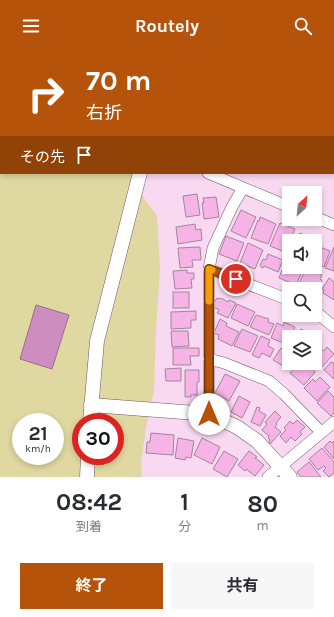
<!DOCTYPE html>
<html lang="ja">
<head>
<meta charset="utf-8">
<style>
	body { margin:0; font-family:Karla,"Noto Sans JP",sans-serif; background:#f7f7f7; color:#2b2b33; height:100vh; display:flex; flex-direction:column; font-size:15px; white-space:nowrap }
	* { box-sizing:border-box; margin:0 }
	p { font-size:13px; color:#7c7c81 }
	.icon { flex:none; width:22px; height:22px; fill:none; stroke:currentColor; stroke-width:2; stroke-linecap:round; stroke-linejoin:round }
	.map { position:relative; height:425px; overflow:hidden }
	.panel { display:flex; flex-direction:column; background:#fff; flex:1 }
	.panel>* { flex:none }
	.top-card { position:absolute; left:0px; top:0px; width:334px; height:122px; box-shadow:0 2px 6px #0003; background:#b45309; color:#fff; overflow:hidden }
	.needle { width:26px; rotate:27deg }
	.controls { position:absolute; left:282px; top:134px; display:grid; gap:8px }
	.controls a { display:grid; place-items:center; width:40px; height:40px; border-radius:0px; background:#fff; box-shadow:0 2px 6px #0003; font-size:20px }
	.speed { position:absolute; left:12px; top:361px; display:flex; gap:8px; font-size:20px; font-weight:700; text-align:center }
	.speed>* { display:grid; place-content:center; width:52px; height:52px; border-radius:50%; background:#fff; box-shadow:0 2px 6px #0003; line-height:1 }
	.speed small { font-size:10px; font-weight:400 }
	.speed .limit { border:6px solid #d22; background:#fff; color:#111 }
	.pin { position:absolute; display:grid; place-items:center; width:34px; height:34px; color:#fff; margin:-17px; border:2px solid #fff; border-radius:50%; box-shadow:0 1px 4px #0007 }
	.me { position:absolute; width:44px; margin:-22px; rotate:0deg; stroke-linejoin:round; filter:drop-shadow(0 0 3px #0008) }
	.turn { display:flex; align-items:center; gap:14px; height:84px; padding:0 20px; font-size:18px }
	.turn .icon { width:52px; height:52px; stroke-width:2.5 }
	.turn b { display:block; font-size:28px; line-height:34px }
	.then { display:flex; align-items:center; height:38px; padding:0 20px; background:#0003; gap:8px; font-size:15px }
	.eta { display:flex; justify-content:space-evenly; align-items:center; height:68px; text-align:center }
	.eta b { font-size:24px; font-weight:700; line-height:28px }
	.primary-button { display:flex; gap:8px; margin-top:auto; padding:8px 20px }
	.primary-button a { flex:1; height:46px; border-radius:0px; background:#b45309; color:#fff; font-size:16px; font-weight:700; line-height:46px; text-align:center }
	.primary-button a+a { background:#f7f7f7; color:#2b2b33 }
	header { display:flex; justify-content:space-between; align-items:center; height:52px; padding:0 20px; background:#b45309; color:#fff; font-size:18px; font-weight:700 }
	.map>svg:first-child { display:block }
	.green { fill:#dfd8a1; fill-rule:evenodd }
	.water { fill:#cd8ebf; stroke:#9c6c91 }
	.building { fill:#f5b3e6; stroke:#a2859b }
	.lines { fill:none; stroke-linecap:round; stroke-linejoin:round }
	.minor-casing { stroke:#705569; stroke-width:12 }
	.tertiary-casing { stroke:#705569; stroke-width:15 }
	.minor { stroke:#fff; stroke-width:11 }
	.tertiary { stroke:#fff; stroke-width:14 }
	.route-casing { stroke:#753606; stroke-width:10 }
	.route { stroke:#b45309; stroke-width:7 }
	.slow { stroke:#f59e0b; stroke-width:7 }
</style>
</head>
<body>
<header><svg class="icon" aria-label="menu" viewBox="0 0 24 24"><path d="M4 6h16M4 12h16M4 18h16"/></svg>Routely<svg class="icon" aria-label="search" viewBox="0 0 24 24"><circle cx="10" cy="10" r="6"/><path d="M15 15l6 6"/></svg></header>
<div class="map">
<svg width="334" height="425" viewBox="0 0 334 425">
	<rect width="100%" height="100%" fill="#f9d9f1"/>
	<!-- green -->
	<path class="green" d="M0,47L1,121H133L131,128L157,164L160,216L156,280L154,339L146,376L141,411L142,425H0ZM21,370H55V404H21ZM81,370H115V404H81Z"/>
	<!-- water -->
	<path class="water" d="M36,253L69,263L52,317L20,307Z"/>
	<!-- building -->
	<g class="building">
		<path d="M197,142L200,163L186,165L183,144Z"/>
		<path d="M216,145L219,165L204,167L202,151H204L203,146Z"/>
		<path d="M241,158L256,165L246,186L231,179Z"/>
		<path d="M260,165L276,172L268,192L251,186L258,168L259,169Z"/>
		<path d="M280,171L295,177L285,200L270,194Z"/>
		<path d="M195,172L196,178L201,177L202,188L178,192L176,175Z"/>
		<path d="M300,181L308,185V187L313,189H296Z"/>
		<path d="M226,184L244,191L237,209L219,202Z"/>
		<path d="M248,191L263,198L255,217L240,211Z"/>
		<path d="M315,193L330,199L324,215L315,212Z"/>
		<path d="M200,195L201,208H192L193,215L180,216L178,196Z"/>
		<path d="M334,195V219L325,216Z"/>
		<path d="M268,202L283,208L278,220L264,214L263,216L260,214L263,207L266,208Z"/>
		<path d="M289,210V215H304L296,233L279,226L284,213L287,214Z"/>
		<path d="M306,216L322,223L320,227L322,228L315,244V237H301L302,235L298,234Z"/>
		<path d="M187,218V221H194V227H191L192,236L175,237L173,219Z"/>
		<path d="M329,226L334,230V248L323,241L324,238L322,237Z"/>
		<rect x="173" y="240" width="16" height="16"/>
		<path d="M217,246L220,247L221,246L228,250L229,248L236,251L228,266L217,261L219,258L212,254Z"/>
		<path d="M237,252L255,260L248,274L231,266Z"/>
		<path d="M196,259V268H191V276L171,277V260Z"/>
		<path d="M256,263L269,267L268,270L274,272L269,283L250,275Z"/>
		<path d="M220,267L227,271L226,274L239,280L232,294L218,287L219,283L214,281Z"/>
		<path d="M284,270L295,275L291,285H289L288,293L271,286L277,271L283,274Z"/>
		<path d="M242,277L258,284L250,300L234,294Z"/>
		<path d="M301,277L315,285H297Z"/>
		<path d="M171,279H188L189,294L172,295Z"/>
		<path d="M261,284L270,288L268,294L274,297L270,305L262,301L259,306L252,303Z"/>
		<path d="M318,294L324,299L327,295L334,302L321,316L315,310V296Z"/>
		<path d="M173,296H199V304H190L191,313H173Z"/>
		<path d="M281,296L285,298L287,296L289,297V311H295L290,318L273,308Z"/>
		<path d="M331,310L334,311V327L324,318Z"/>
		<path d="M299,311L304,316L307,313L315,320L304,333L290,321Z"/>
		<path d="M181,316V329H166L165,317Z"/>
		<path d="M185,318H199V330H197V343H191V345H185Z"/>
		<path d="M225,322L240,329L229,349L215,341Z"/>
		<path d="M320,325L330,335L317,349L304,336L313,327L315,330Z"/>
		<path d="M328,339L334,345V361L331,364L317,351Z"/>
		<path d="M239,344L250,350L242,366L231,360Z"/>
		<path d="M257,355L260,356L259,359L266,363L260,374L251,370Z"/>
		<path d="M275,359L281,365L276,371L277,372L275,375L281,380L270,392L269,390L270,388L268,386L269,384L262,378L267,372L265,370Z"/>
		<path d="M297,368L305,375L300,380L302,382L295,389L291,385L286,391L280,384L286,378L284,376L290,369L293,372Z"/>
		<path d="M151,381L174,383L173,403L146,401L147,390H150Z"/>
		<path d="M178,386L194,389L191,406L186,405L185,408L175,406Z"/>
		<path d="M202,386L220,395L212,412L194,403Z"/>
		<path d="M330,389L332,391L334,389V407L324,395Z"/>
		<path d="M322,396L334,410V421L329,425L323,419L326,416L324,414L318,418L309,407Z"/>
		<path d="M224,399L238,407L227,425L213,417Z"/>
		<path d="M249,399L257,405L255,406L264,413L255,424L246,417L245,419L238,413Z"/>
		<path d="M309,410L321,425H301L297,420Z"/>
	</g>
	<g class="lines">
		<!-- minor casing -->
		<g class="minor-casing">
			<g id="minor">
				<path d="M72,1V0"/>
				<path d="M212,1V0"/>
				<path d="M0,92H1"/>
				<path d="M208,121L289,155"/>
				<path d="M315,165L334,173"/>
				<path d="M209,217L289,248"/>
				<path d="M315,259L334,275"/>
				<path d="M209,307L224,311L269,329L284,342L321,380"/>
				<path d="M209,362V217L213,196L232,155L243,136"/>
				<path d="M268,425L334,370"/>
			</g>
		</g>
		<!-- tertiary casing -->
		<g class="tertiary-casing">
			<g id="tertiary">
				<path d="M115,0L116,1"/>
				<path d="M91,353L209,362L237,375L257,389L290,425"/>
				<path d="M90,370L97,289L140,121"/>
				<path d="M87,425L88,404"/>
			</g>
		</g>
		<!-- minor -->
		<use href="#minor" class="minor"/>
		<!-- tertiary -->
		<use href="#tertiary" class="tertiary"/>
	</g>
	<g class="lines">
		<!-- route casing -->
		<g class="route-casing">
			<path id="route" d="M209,362V217L236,227"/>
		</g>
		<!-- route -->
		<use href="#route" class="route"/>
		<!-- slow -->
		<path class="slow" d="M209,249V217L212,218"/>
	</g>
</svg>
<div class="controls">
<a><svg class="needle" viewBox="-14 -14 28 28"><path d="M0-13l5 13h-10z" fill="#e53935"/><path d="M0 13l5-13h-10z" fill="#7c7c81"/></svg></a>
<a><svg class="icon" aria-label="sound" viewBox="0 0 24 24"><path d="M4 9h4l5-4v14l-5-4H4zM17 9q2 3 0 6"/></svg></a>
<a><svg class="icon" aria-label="search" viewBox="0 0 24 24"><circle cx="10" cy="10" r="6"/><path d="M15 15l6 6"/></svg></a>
<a><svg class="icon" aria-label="layers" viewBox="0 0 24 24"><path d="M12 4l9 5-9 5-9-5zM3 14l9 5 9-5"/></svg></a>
</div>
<div class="speed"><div>21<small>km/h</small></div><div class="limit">30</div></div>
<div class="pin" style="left:236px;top:227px;background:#d93025"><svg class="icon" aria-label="arrive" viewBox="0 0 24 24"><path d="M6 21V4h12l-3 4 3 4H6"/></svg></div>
<svg class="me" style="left:209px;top:362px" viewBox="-20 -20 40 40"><circle r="19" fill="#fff"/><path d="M0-13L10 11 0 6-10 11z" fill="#b45309"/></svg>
<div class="top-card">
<div class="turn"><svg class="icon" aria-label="right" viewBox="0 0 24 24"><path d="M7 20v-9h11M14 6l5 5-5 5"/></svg><div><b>70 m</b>右折</div></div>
<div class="then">その先<svg class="icon" aria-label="arrive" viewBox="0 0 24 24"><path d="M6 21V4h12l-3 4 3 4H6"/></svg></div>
</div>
</div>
<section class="panel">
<div class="eta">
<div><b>08:42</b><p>到着</p></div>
<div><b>1</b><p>分</p></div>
<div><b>80</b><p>m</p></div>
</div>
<div class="primary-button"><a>終了</a><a>共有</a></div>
</section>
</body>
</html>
